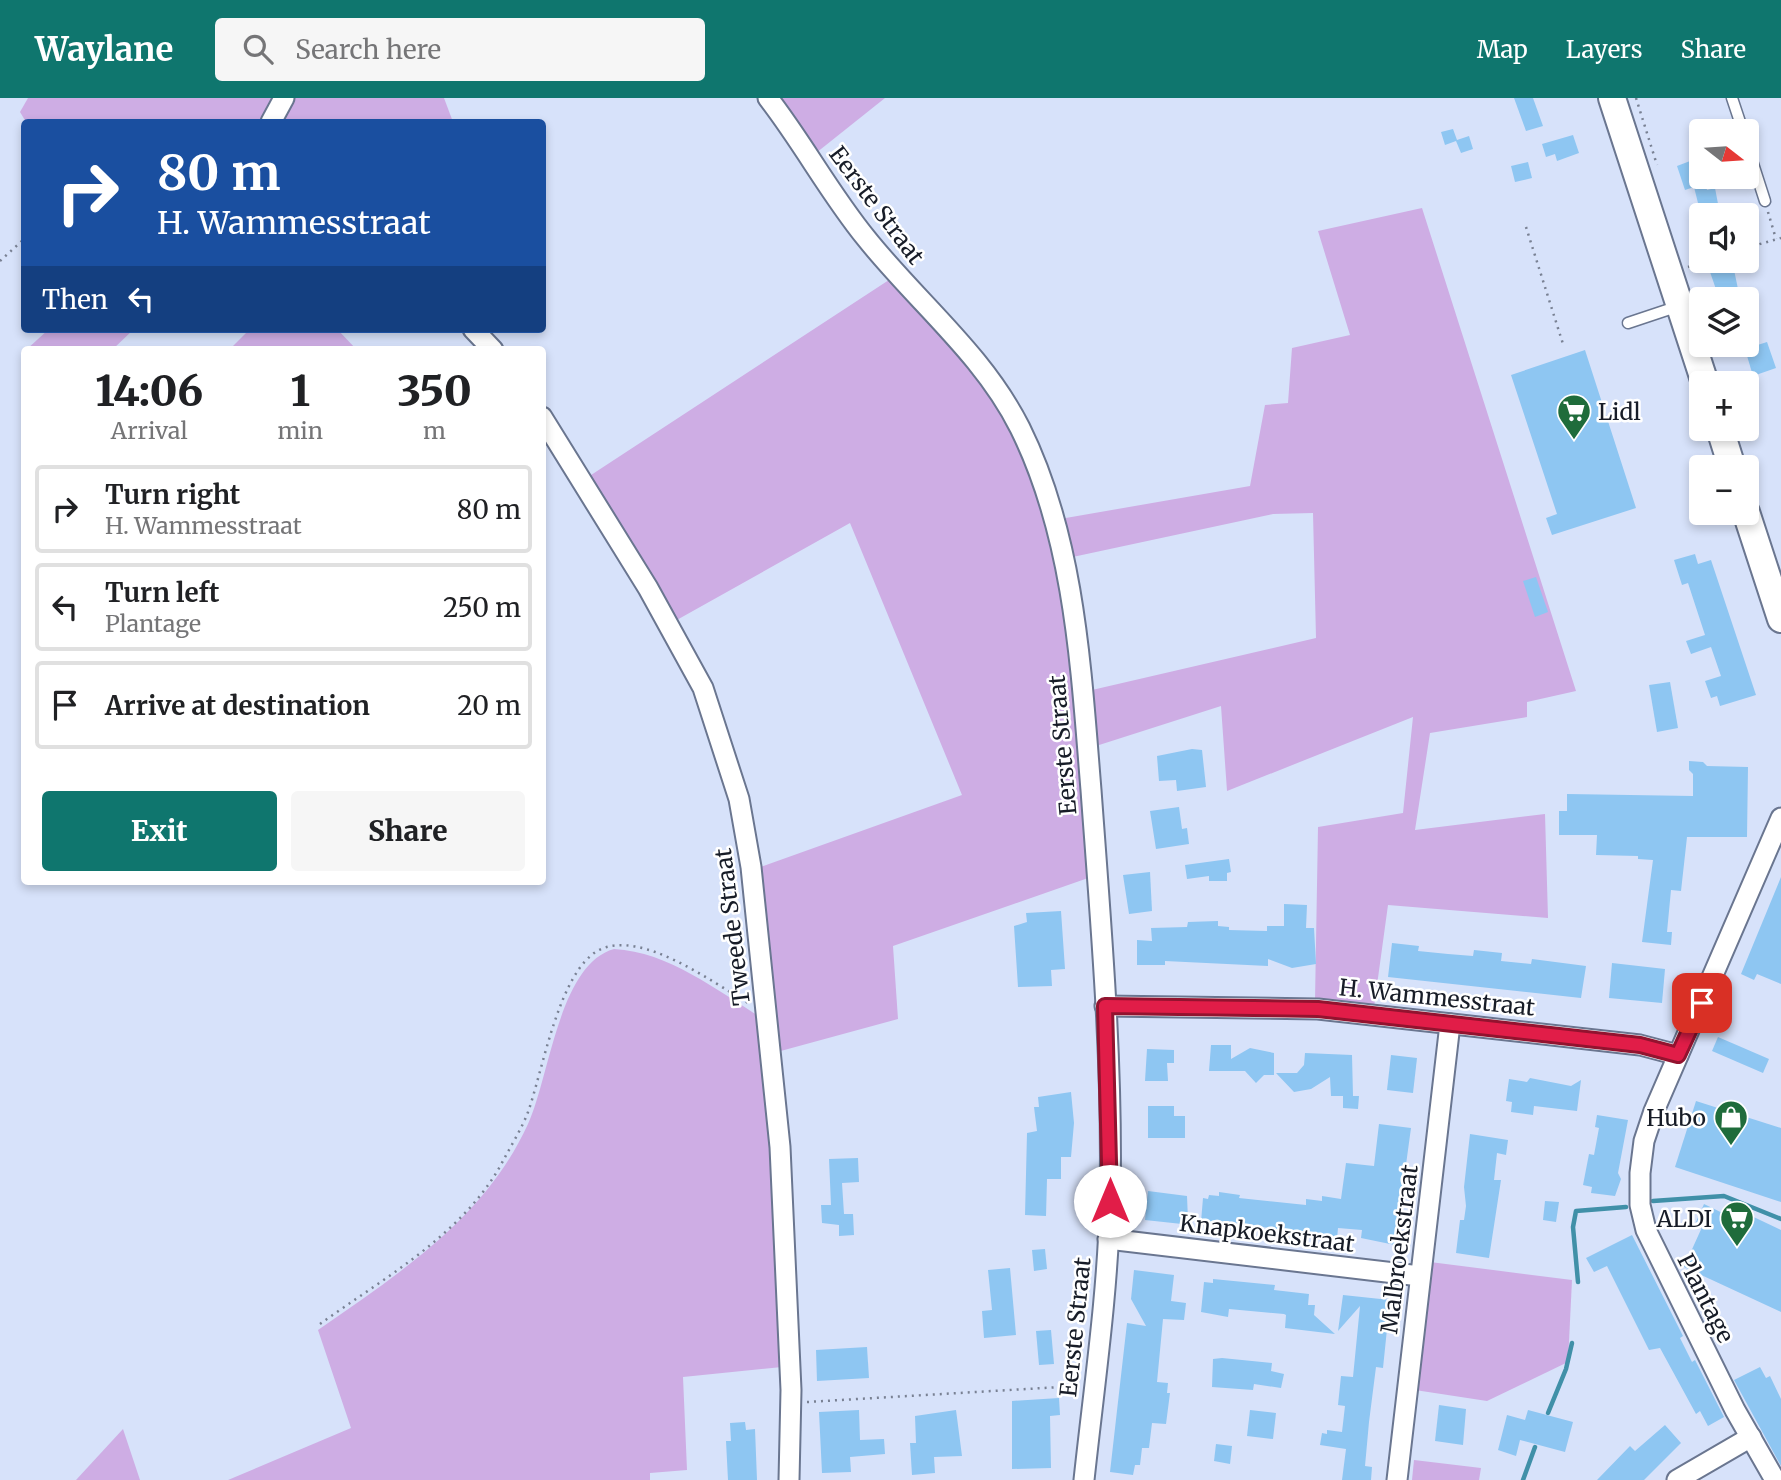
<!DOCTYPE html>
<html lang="en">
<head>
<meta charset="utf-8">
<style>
	body { margin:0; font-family:Merriweather,serif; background:#f6f6f6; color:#202124; height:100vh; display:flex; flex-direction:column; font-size:26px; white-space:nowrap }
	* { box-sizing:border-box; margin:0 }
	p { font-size:23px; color:#757577 }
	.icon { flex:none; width:38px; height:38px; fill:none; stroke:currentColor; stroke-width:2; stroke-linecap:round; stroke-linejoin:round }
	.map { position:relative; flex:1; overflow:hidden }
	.panel { position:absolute; left:21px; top:248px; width:525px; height:539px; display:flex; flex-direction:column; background:#fff; border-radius:7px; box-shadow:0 4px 10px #0003 }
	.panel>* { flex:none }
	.top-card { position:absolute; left:21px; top:21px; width:525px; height:214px; border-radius:7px; box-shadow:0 4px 10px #0003; background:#1a4fa0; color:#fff; overflow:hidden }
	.needle { width:46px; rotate:107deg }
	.controls { position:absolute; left:1689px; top:21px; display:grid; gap:14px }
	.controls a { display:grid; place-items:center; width:70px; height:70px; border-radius:7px; background:#fff; box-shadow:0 4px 10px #0003; font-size:35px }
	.pin { position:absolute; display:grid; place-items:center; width:60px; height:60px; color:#fff; margin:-30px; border-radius:14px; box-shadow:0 4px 10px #0006 }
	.me { position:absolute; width:77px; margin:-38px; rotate:0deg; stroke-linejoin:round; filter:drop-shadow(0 0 5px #0008) }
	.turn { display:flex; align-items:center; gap:24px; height:147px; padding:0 21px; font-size:32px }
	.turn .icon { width:91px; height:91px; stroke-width:2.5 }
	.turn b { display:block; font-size:49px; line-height:60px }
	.then { display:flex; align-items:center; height:66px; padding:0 21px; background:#0003; gap:14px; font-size:26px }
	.eta { display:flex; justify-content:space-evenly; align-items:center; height:119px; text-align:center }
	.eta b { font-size:42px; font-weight:800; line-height:49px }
	.button { display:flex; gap:14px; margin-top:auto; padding:14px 21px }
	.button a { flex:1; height:80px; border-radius:7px; background:#0f766e; color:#fff; font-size:28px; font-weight:800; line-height:80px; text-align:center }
	.button a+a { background:#f6f6f6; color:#202124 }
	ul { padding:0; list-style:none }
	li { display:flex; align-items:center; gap:21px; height:88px; margin:0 14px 10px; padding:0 7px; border:4px solid #e0e0e0; border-radius:7px }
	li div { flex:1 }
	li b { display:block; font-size:26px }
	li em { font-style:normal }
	header { display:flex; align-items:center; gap:42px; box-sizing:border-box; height:98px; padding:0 35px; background:#0f766e; color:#fff }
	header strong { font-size:33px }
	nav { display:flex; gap:38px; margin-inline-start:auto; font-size:24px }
	.search { width:490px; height:63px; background:#f6f6f6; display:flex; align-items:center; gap:18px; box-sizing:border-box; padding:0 24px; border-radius:7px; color:#757577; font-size:26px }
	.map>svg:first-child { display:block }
	.green { fill:#ceade4 }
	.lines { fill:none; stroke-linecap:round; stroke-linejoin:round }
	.stream { stroke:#4090a8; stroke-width:4.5 }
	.building { fill:#8ec6f2 }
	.service-casing { stroke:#6a7690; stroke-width:13 }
	.minor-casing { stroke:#6a7690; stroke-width:23 }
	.secondary-casing { stroke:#6a7690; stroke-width:30 }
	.path { stroke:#798193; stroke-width:2.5; stroke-dasharray:2 5; stroke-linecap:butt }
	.service { stroke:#fff; stroke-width:10 }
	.minor { stroke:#fff; stroke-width:19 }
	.secondary { stroke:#fff; stroke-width:26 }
	.route-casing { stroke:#92132f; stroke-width:18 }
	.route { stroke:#e11d48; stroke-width:12 }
	.labels { text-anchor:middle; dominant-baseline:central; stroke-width:5; stroke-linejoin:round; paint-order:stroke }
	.street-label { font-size:23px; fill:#171c27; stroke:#fff }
	.poi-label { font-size:23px; fill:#171c27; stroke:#fff; text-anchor:end }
</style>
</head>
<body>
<header>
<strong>Waylane</strong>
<div class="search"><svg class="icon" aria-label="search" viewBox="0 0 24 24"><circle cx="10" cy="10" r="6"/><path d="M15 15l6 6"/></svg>Search here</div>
<nav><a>Map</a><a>Layers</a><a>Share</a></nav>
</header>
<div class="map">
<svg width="1781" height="1382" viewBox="0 0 1781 1382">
	<rect width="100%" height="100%" fill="#d7e2fa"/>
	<!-- green -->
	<g class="green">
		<path d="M28,0H276L260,24H26L20,14Z"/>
		<path d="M294,0H444L453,24H278Z"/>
		<path d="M777,0H885L816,55Z"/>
		<path d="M1422,110L1576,593L1527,604V619L1430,635L1415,732L1545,716L1548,820L1388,807L1374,909L1315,903L1318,729L1403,715L1413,619L1227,693L1221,608L1096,648L1092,592L1316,540L1313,415L1273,416L1068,460L1060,421L1250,388L1265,307L1288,305L1292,250L1350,237L1318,133Z"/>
		<path d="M892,180L949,241L993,301L1040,380L1079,589L1091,779L893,848L898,921L777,954L758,770L962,697L850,425L675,523L588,379Z"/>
		<path d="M49,231H134L112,252H26Z"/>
		<path d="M250,231H337L357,252H229Z"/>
		<path d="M614,851C669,854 716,892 762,920L772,1046L782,1269L683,1279L687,1372L650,1375V1382H228L351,1330L318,1232C400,1175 485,1120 528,1026C550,978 559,866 614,851Z"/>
		<path d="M1430,1164L1572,1182L1568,1264L1487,1303L1415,1292Z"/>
		<path d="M123,1331L140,1382H76Z"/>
		<path d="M1414,1362L1481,1370L1479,1382H1412Z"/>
	</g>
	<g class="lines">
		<!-- stream -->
		<g class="stream">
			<path d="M1653,1103L1724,1098L1781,1121"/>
			<path d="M1578,1184L1573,1129L1576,1113L1626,1109"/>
			<path d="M1548,1315L1566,1271L1572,1245"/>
			<path d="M1523,1382L1535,1349"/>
		</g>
	</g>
	<!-- building -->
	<g class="building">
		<path d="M1514,0H1533L1543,28L1526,33Z"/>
		<path d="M1453,31L1457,42L1469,38L1473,51L1461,55L1456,43L1445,47L1441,34Z"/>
		<path d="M1573,37L1579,55L1557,63L1555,56L1546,59L1542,46Z"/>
		<path d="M1698,60L1701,61V79H1704L1707,92L1715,90L1719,111L1701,117L1694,89L1685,92L1677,68Z"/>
		<path d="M1528,64L1532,80L1515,84L1511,68Z"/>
		<path d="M1733,167L1738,191L1718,197L1710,174Z"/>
		<path d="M1767,244L1776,270L1753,278L1745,251Z"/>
		<path d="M1585,252L1636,410L1552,437L1546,420L1557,416L1511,277Z"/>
		<path d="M1695,456L1698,466L1711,462L1756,597L1720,608L1717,598L1711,600L1705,583L1721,578L1711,549L1691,556L1686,543L1705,537L1688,485L1682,487L1674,462Z"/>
		<path d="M1536,479L1548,514L1535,519L1523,483Z"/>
		<path d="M1670,584L1678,630L1657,634L1649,587Z"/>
		<path d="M1192,651L1202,652L1206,689L1177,693L1176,682L1159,683L1157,658Z"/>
		<path d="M1689,663L1703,664L1707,668L1748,669L1747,739H1687L1681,793L1671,792L1667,834H1672L1671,847L1642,844L1653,762L1638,761V758L1596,757L1597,737H1559V713H1567V696L1693,698V676L1689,672Z"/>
		<path d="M1179,709L1182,731L1187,730L1189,746L1156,751L1150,713Z"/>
		<path d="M1229,761L1231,774L1227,775V783H1209V778L1187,781L1185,767Z"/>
		<path d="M1150,774L1152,813L1129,816L1123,777Z"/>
		<path d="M1781,779V886L1757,876L1754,882L1741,876Z"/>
		<path d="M1284,806L1307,807L1306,830H1314L1316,866L1292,870L1268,861V868L1165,863V867H1137V842L1152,843L1151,830L1187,829L1188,824L1218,823V828L1229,829V832L1267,833V828H1284Z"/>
		<path d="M1061,813L1065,871L1051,872L1052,888L1018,889L1014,828L1027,824L1026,815Z"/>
		<path d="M1392,845L1419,848L1418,853L1448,856L1473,858L1474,852L1502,855L1501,863L1531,866L1532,861L1586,868L1581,900L1388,879Z"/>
		<path d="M1612,865L1665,871L1662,905L1609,900Z"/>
		<path d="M1718,939L1769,961L1763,975L1712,953Z"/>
		<path d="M1211,947H1231V961L1250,950L1274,955V977H1264L1256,985L1245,973H1209Z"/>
		<path d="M1147,951L1174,952V965H1167L1168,983H1145Z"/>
		<path d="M1305,955L1352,957L1353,998H1359L1358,1011L1343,1010V998H1331L1330,979L1311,991L1294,994L1276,975H1297L1304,967Z"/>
		<path d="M1391,957L1417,960L1413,995L1387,992Z"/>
		<path d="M1530,980L1571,988L1581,982L1577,1013L1534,1008L1533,1017L1511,1014L1512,1004L1506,1003L1509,981L1527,984Z"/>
		<path d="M1071,994L1074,1025L1071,1059H1061V1081H1047L1046,1118L1025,1117L1027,1035L1037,1033L1034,1009H1039L1038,999Z"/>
		<path d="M1696,1003L1781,1030V1104L1675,1069Z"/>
		<path d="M1148,1008H1174V1018H1185V1040H1148Z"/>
		<path d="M1597,1017L1628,1022L1618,1075L1621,1081L1615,1098L1591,1095L1592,1089L1583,1087L1589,1056L1594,1057L1599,1030L1595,1029Z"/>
		<path d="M1379,1026L1411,1030L1395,1147L1361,1140L1362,1132L1338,1130L1337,1141L1226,1123V1127L1201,1124L1203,1100L1208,1101L1209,1097L1219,1098V1094L1240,1097L1239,1100L1306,1107V1101L1322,1103V1098L1341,1101L1346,1065L1374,1068Z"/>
		<path d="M1470,1036L1508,1042L1506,1057L1497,1055L1494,1082H1501L1489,1160L1456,1155L1460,1122H1464L1466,1108L1464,1089Z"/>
		<path d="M858,1060L859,1084L842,1085L844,1116H853L854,1137L839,1138V1127L822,1125L821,1107H831L829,1061Z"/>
		<path d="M1148,1093L1187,1098L1188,1122H1182V1126L1145,1122Z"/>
		<path d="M1545,1103L1559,1104L1556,1124L1543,1122Z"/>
		<path d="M1704,1106L1737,1122L1741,1113L1781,1132V1214L1684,1169L1703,1127L1696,1124Z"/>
		<path d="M1632,1137L1683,1238L1680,1240L1692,1264L1695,1262L1724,1319L1708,1328L1700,1313L1696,1316L1660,1250L1649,1252L1607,1168L1594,1174L1586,1160Z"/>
		<path d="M1045,1151L1047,1171L1034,1173L1032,1152Z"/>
		<path d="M1010,1170L1016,1237L984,1240L982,1213L992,1212L988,1172Z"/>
		<path d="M1134,1172L1174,1177L1171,1203L1186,1205L1184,1222L1163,1221L1157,1284L1168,1285L1167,1295H1170L1166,1326L1152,1325L1149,1350H1142L1140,1367H1135L1133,1377L1110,1374L1127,1225L1146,1228L1131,1201Z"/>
		<path d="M1213,1181L1275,1187L1274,1192L1309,1196L1308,1207H1315L1314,1217L1335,1236L1285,1230L1286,1217L1284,1216L1229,1211L1228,1219L1201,1214L1204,1184L1213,1185Z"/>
		<path d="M1343,1197L1390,1202L1383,1270L1376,1269L1369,1324L1365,1368L1372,1369L1371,1382H1342L1346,1351L1320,1347L1322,1335L1327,1336V1332L1342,1334L1345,1308L1338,1307L1341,1278L1353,1279L1360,1208L1338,1233Z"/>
		<path d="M1051,1232L1054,1266L1039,1267L1036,1233Z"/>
		<path d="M867,1249L869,1280L817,1283L816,1252Z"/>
		<path d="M1222,1260L1272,1265L1271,1273L1284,1276L1281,1290L1254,1286L1253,1292L1212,1289L1213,1261Z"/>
		<path d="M1760,1269L1766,1280L1770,1278L1781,1301V1368L1734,1282Z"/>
		<path d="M1059,1300L1060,1317L1050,1318L1051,1370L1012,1371V1303Z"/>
		<path d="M1439,1307L1466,1311L1463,1347L1435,1343Z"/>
		<path d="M859,1312L860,1342L884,1341L885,1356L850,1359L851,1374L822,1375L819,1314Z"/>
		<path d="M956,1312L962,1358L934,1359L935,1375L912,1377L910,1345H916L915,1318Z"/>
		<path d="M1250,1312L1276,1315L1273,1341L1247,1338Z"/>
		<path d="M1528,1312L1573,1324L1565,1354L1520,1342L1516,1358L1498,1352L1507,1317L1525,1322Z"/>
		<path d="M745,1324L746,1332L755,1331L757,1382H728L726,1343H731L730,1325Z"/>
		<path d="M1665,1327L1681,1345L1644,1382H1597L1630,1348L1635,1353Z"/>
		<path d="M1216,1346L1232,1348L1230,1366L1214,1363Z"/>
	</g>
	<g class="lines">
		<!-- service casing -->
		<g class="service-casing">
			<g id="service">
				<path d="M1732,0L1743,33"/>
				<path d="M1746,44L1765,103"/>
				<path d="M1628,225L1679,208"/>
			</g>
		</g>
		<!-- minor casing -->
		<g class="minor-casing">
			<g id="minor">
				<path d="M768,0C803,45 830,96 866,140C917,204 983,256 1020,330C1075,441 1081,571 1091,692C1101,828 1113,965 1110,1101C1108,1195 1094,1289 1084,1382"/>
				<path d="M271,24L284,0"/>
				<path d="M473,231L493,252"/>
				<path d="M542,319L648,490L703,590L739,701L751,769L780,1049L791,1292L789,1382"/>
				<path d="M1105,908L1318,911L1640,947L1678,957"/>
				<path d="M1108,1141L1420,1178"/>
				<path d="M1397,1382L1450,926"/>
				<path d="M1677,1382L1751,1339"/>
				<path d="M1775,1382L1735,1312L1646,1132L1640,1107V1075L1644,1043L1654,1013L1781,720"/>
			</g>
		</g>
		<!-- secondary casing -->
		<g class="secondary-casing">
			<g id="secondary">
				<path d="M1612,0L1705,285"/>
				<path d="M1720,331L1732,369"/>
				<path d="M1746,414L1781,521"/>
			</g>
		</g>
		<!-- path -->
		<g class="path">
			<path d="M1636,0L1657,67"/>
			<path d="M1768,114L1776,141"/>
			<path d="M1526,129L1563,246"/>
			<path d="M1746,150L1781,140"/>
			<path d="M0,163L24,141"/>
			<path d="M1688,169L1708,163"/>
			<path d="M320,1226C385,1179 466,1135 504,1061C512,1046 522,1030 528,1014C543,972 559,873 599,852C641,831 712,884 748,905"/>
			<path d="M807,1304L1077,1288"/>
		</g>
		<!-- service -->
		<use href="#service" class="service"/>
		<!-- minor -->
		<use href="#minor" class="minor"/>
		<!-- secondary -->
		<use href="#secondary" class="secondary"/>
	</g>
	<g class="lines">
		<!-- route casing -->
		<g class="route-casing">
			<path id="route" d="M1110,1103L1105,908L1318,911L1640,947L1678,957L1702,905"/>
		</g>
		<!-- route -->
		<use href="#route" class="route"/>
	</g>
	<!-- icons -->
	<defs>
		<g id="supermarket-pin" transform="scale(1.75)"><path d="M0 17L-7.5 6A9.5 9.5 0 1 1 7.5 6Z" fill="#1f6c3b" stroke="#fff"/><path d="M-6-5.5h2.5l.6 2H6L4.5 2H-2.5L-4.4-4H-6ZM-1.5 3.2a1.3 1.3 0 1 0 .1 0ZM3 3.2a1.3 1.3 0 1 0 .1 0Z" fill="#fff"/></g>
		<g id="shop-pin" transform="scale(1.75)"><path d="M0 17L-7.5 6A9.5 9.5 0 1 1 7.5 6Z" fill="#1f6c3b" stroke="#fff"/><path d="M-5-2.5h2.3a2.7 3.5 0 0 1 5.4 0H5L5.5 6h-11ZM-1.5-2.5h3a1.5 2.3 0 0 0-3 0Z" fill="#fff"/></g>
	</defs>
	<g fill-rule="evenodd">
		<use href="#supermarket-pin" x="1574" y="313"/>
		<use href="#shop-pin" x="1731" y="1019"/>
		<use href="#supermarket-pin" x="1737" y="1120"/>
	</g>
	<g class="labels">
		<!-- street labels -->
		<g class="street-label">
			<text transform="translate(877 107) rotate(53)">Eerste Straat</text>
			<text transform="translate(1062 647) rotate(-95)">Eerste Straat</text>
			<text transform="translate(732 829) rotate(-97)">Tweede Straat</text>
			<text transform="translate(1437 899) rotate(6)">H. Wammesstraat</text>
			<text transform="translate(1267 1135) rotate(7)">Knapkoekstraat</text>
			<text transform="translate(1399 1151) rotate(-83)">Malbroekstraat</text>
			<text transform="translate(1706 1200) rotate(63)">Plantage</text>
			<text transform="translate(1075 1229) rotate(-84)">Eerste Straat</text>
		</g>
		<!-- poi labels -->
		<g class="poi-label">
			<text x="1598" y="313" text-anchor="start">Lidl</text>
			<text x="1706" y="1019">Hubo</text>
			<text x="1712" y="1120">ALDI</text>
		</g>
	</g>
</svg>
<div class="controls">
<a><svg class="needle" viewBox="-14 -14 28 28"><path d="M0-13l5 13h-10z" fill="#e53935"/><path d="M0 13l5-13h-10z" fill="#757577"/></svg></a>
<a><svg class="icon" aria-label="sound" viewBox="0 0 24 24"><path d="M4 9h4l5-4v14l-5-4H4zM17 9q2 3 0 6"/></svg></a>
<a><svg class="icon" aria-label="layers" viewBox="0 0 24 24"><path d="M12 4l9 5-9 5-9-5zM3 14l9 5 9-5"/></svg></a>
<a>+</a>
<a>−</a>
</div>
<div class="pin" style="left:1702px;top:905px;background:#d93025"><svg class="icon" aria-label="arrive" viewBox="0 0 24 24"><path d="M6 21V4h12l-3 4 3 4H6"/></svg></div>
<svg class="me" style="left:1110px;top:1103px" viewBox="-20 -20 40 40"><circle r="19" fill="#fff"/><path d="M0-13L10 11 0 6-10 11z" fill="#e11d48"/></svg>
<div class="top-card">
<div class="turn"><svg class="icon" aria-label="right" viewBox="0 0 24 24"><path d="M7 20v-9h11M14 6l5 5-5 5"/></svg><div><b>80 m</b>H. Wammesstraat</div></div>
<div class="then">Then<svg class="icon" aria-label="left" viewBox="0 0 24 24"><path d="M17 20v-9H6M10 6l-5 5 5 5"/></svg></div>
</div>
<section class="panel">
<div class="eta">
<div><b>14:06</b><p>Arrival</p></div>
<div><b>1</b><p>min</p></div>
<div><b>350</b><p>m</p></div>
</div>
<ul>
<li><svg class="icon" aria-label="right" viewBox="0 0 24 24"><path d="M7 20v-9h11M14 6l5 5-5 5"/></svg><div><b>Turn right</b><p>H. Wammesstraat</p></div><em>80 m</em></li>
<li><svg class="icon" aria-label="left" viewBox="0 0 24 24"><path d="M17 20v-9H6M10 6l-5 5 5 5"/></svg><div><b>Turn left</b><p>Plantage</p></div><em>250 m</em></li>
<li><svg class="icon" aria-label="arrive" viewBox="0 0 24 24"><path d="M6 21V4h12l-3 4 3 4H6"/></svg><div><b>Arrive at destination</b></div><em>20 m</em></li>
</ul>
<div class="button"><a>Exit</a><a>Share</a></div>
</section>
</div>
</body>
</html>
